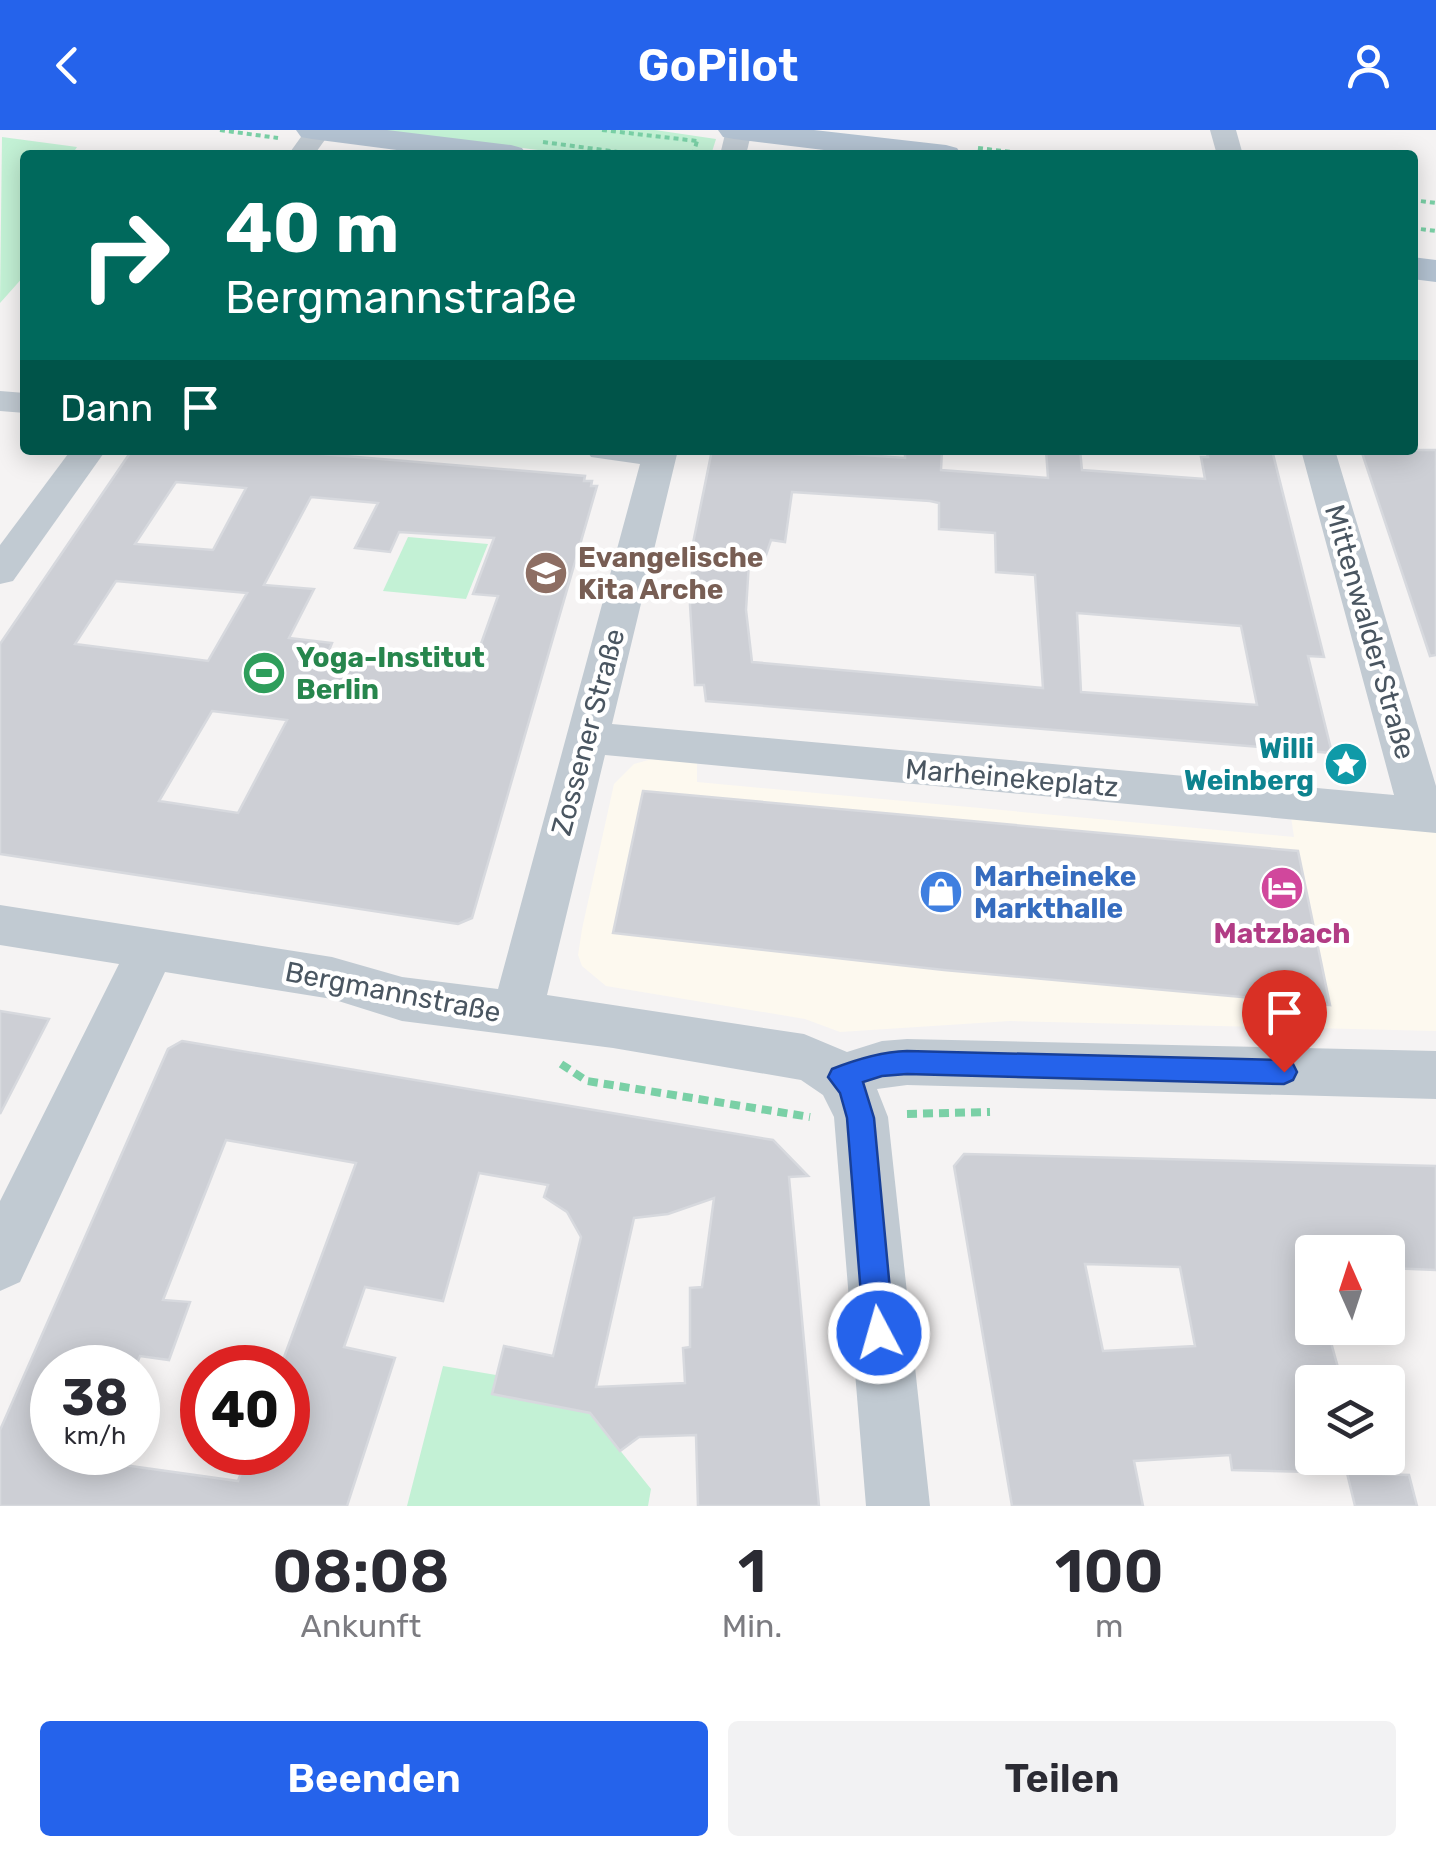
<!DOCTYPE html>
<html lang="de">
<head>
<meta charset="utf-8">
<style>
	body { margin:0; font-family:Rubik,sans-serif; background:#f2f2f3; color:#2b2b33; height:100vh; display:flex; flex-direction:column; font-size:38px; white-space:nowrap }
	* { box-sizing:border-box; margin:0 }
	p { font-size:32px; color:#7c7c81 }
	.icon { flex:none; width:55px; height:55px; fill:none; stroke:currentColor; stroke-width:2; stroke-linecap:round; stroke-linejoin:round }
	.map { position:relative; height:1376px; overflow:hidden }
	.sheet { display:flex; flex-direction:column; background:#fff; flex:1 }
	.sheet>* { flex:none }
	.banner { position:absolute; left:20px; top:20px; width:1398px; height:305px; border-radius:10px; box-shadow:0 5px 25px #0003; background:#00695c; color:#fff; overflow:hidden }
	.needle { width:65px; rotate:357deg }
	.buttons { position:absolute; left:1295px; top:1105px; display:grid; gap:20px }
	.buttons a { display:grid; place-items:center; width:110px; height:110px; border-radius:10px; background:#fff; box-shadow:0 5px 25px #0003; font-size:50px }
	.speed { position:absolute; left:30px; top:1215px; display:flex; gap:20px; font-size:50px; font-weight:700; text-align:center }
	.speed>* { display:grid; place-content:center; width:130px; height:130px; border-radius:50%; background:#fff; box-shadow:0 5px 25px #0003; line-height:1 }
	.speed small { font-size:25px; font-weight:400 }
	.speed .limit { border:15px solid #d22; background:#fff; color:#111 }
	.pin { position:absolute; display:grid; place-items:center; width:85px; height:85px; color:#fff; margin:-102px -42px; border-radius:50% 50% 50% 0; rotate:-45deg; box-shadow:0 0 10px #0007 }
	.pin .icon { rotate:45deg }
	.me { position:absolute; width:110px; margin:-55px; rotate:354deg; stroke-linejoin:round; filter:drop-shadow(0 0 8px #0008) }
	.turn { display:flex; align-items:center; gap:35px; height:210px; padding:0 40px; font-size:45px }
	.turn .icon { width:130px; height:130px; stroke-width:2.5 }
	.turn b { display:block; font-size:70px; line-height:85px }
	.then { display:flex; align-items:center; height:95px; padding:0 40px; background:#0003; gap:20px; font-size:38px }
	.eta { display:flex; justify-content:space-evenly; align-items:center; height:170px; text-align:center }
	.eta b { font-size:60px; font-weight:600; line-height:70px }
	.action { display:flex; gap:20px; margin-top:auto; padding:20px 40px }
	.action a { flex:1; height:115px; border-radius:10px; background:#2563eb; color:#fff; font-size:40px; font-weight:600; line-height:115px; text-align:center }
	.action a+a { background:#f2f2f3; color:#2b2b33 }
	header { display:flex; justify-content:space-between; align-items:center; height:130px; padding:0 40px; background:#2563eb; color:#fff; font-size:45px; font-weight:600 }
	.map>svg:first-child { display:block }
	.commercial { fill:#fdf9ef }
	.green { fill:#c3f1d5 }
	.building { fill:#cdcfd5; stroke:#d7d9de; stroke-width:2.5; fill-rule:evenodd }
	.lines { fill:none; stroke-linecap:round; stroke-linejoin:round }
	.path-far1 { stroke:#7ad0a6; stroke-width:4; stroke-dasharray:5 4; stroke-linecap:butt }
	.path { stroke:#7ad0a6; stroke-width:8; stroke-dasharray:10 6; stroke-linecap:butt }
	.minor { fill:#c1cad2; fill-rule:evenodd }
	.major { fill:#b3c2d1; fill-rule:evenodd }
	.route { fill:#2563eb; stroke:#184099; stroke-width:2.5 }
	.labels { text-anchor:middle; dominant-baseline:central; stroke-width:9; stroke-linejoin:round; paint-order:stroke }
	.education-label { font-size:28px; font-weight:bold; fill:#785e54; stroke:#fff; text-anchor:start }
	.street-label { font-size:28px; fill:#4a5661; stroke:#fff }
	.leisure-label { font-size:28px; font-weight:bold; fill:#27864d; stroke:#fff; text-anchor:start }
	.culture-label { font-size:28px; font-weight:bold; fill:#0d838f; stroke:#fff; text-anchor:end }
	.shop-label { font-size:28px; font-weight:bold; fill:#366cbe; stroke:#fff; text-anchor:start }
	.hotel-label { font-size:28px; font-weight:bold; fill:#b23c85; stroke:#fff }
</style>
</head>
<body>
<header><svg class="icon" aria-label="back" viewBox="0 0 24 24"><path d="M15 5l-7 7 7 7"/></svg>GoPilot<svg class="icon" aria-label="person" viewBox="0 0 24 24"><circle cx="12" cy="8" r="4"/><path d="M4 21q1-7 8-7t8 7"/></svg></header>
<div class="map">
<svg width="1436" height="1376" viewBox="0 0 1436 1376">
	<rect width="100%" height="100%" fill="#f5f3f3"/>
	<!-- commercial -->
	<path class="commercial" d="M652,629L697,632V652L1294,707L1291,687L1436,698V901L1010,891L840,902L805,889L606,856L582,836L578,825L582,799L614,654L634,634Z"/>
	<!-- green -->
	<g class="green">
		<path d="M379,0H655L716,9L711,25H578Z"/>
		<path d="M2,7L77,17L73,23L112,25H25V145L0,173Z"/>
		<path d="M408,407L488,414L466,469L383,461Z"/>
		<path d="M443,1236L496,1245L493,1264L590,1283L651,1359L648,1376H407Z"/>
	</g>
	<!-- building -->
	<g class="building">
		<path d="M132,320H273L585,346L584,351H592L591,356H597L472,788L458,794L0,724V514ZM176,352L246,358L213,420L135,414ZM311,367L378,373L355,418L390,422L399,402L494,408L473,464L498,466L471,542L325,530L332,513L289,508L314,459L264,455ZM116,451L247,463L208,531L75,514ZM212,581L287,590L238,683L159,671Z"/>
		<path d="M712,320H796L905,328V320H942L941,340L1048,348L1046,320H1080L1082,340L1205,349L1201,327H1208L1206,320H1272L1324,527L1308,526L1332,623L706,571L704,555H695L690,475L693,428H690ZM792,362L930,371L939,373V399L995,403L996,442L1035,445L1043,558L752,532L746,480L749,432L763,434L771,410L785,412ZM1077,483L1241,496L1257,575L1081,562Z"/>
		<path d="M1361,320H1436V525L1430,526Z"/>
		<path d="M643,661L1298,721L1330,875L944,840L613,803Z"/>
		<path d="M0,881L49,889L0,984Z"/>
		<path d="M182,911L773,1010L808,1046L789,1047L819,1376H698L696,1305L639,1307L620,1321L590,1283L492,1264L504,1216L553,1226L581,1107L567,1082L544,1067L548,1055L479,1043L443,1171L365,1157L344,1217L395,1228L347,1376H0V1300L168,919ZM226,1010L356,1033L280,1238H288V1322H249L238,1351L95,1331L99,1322H52V1238H135L140,1226L169,1230L190,1172L163,1170ZM714,1068L702,1157L690,1158V1217L683,1218L685,1253L596,1257L634,1088L668,1084Z"/>
		<path d="M964,1024L1436,1036V1140L1388,1138V1122H1312V1198H1327L1342,1252H1312V1342L1232,1340L1230,1325L1134,1331L1143,1376H1012L954,1036ZM1085,1134L1180,1137L1195,1216L1103,1221Z"/>
		<path d="M1347,1343L1409,1345L1417,1376H1355Z"/>
	</g>
	<g class="lines">
		<!-- path-far1 -->
		<g class="path-far1">
			<path d="M220,0L278,8"/>
			<path d="M602,0L697,11"/>
			<path d="M543,12L641,25"/>
			<path d="M978,18L1036,25"/>
			<path d="M693,25L697,11"/>
			<path d="M1412,70L1436,73"/>
			<path d="M1412,98L1436,101"/>
		</g>
		<!-- path -->
		<g class="path">
			<path d="M561,934L587,951L810,987"/>
			<path d="M907,984L990,982"/>
		</g>
		<!-- minor -->
		<g class="minor">
			<path d="M306,0H332L314,25H288Z"/>
			<path d="M726,0H752L746,25H720Z"/>
			<path d="M1210,0H1236L1243,25H1217Z"/>
			<path d="M0,261L25,263V283L0,281Z"/>
			<path d="M71,320H106L13,451L0,454V415Z"/>
			<path d="M586,320H678L612,594L1394,665L1301,320H1335L1436,656V703L605,625L547,865L804,904L847,922L882,911L907,909L1436,921V969L907,955L877,959L888,987L930,1376H866L834,987L823,965L801,950L613,918L402,891L332,869L165,842L20,1152L0,1161V1071L119,834L0,815V775L332,827L402,847L498,859L640,334L591,327Z"/>
		</g>
		<!-- major -->
		<g class="major">
			<path d="M296,0H387L511,15L522,18L527,25H435L312,9L301,7Z"/>
			<path d="M718,0H814L946,15L957,18L962,25H865L734,9L723,7Z"/>
			<path d="M1412,127L1436,130V152L1412,149Z"/>
		</g>
	</g>
	<!-- route -->
	<path class="route" d="M907,921L1284,930L1293,934L1297,942L1293,950L1284,954L907,944L882,946L863,952L874,988L894,1203L890,1214L879,1218L868,1214L864,1203L847,988L840,963L828,947L832,939C857,929 880,922 907,921Z"/>
	<!-- icons -->
	<defs>
		<g id="school-disc" transform="scale(2.25)"><circle r="9.5" fill="#8d6e63" stroke="#fff"/><path d="M0-5L7-2L0 1L-7-2ZM-4 1L0 2.5L4 1V4Q0 6-4 4Z" fill="#fff"/></g>
		<g id="stadium-disc" transform="scale(2.25)"><circle r="9.5" fill="#2e9e5b" stroke="#fff"/><path d="M0-5a6.5 5 0 1 0 0 10a6.5 5 0 1 0 0-10ZM-3.5-1.8h7v3.6h-7Z" fill="#fff"/></g>
		<g id="sight-disc" transform="scale(2.25)"><circle r="9.5" fill="#0f9aa8" stroke="#fff"/><path d="M0-6L1.8-2.2L6-1.7L2.9 1.2L3.7 5.4L0 3.3L-3.7 5.4L-2.9 1.2L-6-1.7L-1.8-2.2Z" fill="#fff"/></g>
		<g id="hotel-disc" transform="scale(2.25)"><circle r="9.5" fill="#d1479c" stroke="#fff"/><path d="M-6-4.5h1.5V1H6V5H4.5V3h-9V5H-6ZM-4 0a1.8 1.8 0 1 1 3.6 0ZM.5 0V-2.5h3Q6-2.5 6 0Z" fill="#fff"/></g>
		<g id="shop-disc" transform="scale(2.25)"><circle r="9.5" fill="#3f7fe0" stroke="#fff"/><path d="M-5-2.5h2.3a2.7 3.5 0 0 1 5.4 0H5L5.5 6h-11ZM-1.5-2.5h3a1.5 2.3 0 0 0-3 0Z" fill="#fff"/></g>
	</defs>
	<g fill-rule="evenodd">
		<use href="#school-disc" x="546" y="443"/>
		<use href="#stadium-disc" x="264" y="543"/>
		<use href="#sight-disc" x="1346" y="634"/>
		<use href="#hotel-disc" x="1282" y="758"/>
		<use href="#shop-disc" x="941" y="762"/>
	</g>
	<g class="labels">
		<!-- education labels -->
		<g class="education-label">
			<text x="578" y="427">Evangelische<tspan x="578" dy="32">Kita Arche</tspan></text>
		</g>
		<!-- street labels -->
		<g class="street-label">
			<text transform="translate(1370 502) rotate(74)">Mittenwalder Straße</text>
			<text transform="translate(588 602) rotate(-75)">Zossener Straße</text>
			<text transform="translate(1012 648) rotate(5)">Marheinekeplatz</text>
			<text transform="translate(393 862) rotate(11)">Bergmannstraße</text>
		</g>
		<!-- leisure labels -->
		<g class="leisure-label">
			<text x="296" y="527">Yoga-Institut<tspan x="296" dy="32">Berlin</tspan></text>
		</g>
		<!-- culture labels -->
		<g class="culture-label">
			<text x="1314" y="618">Willi<tspan x="1314" dy="32">Weinberg</tspan></text>
		</g>
		<!-- shop labels -->
		<g class="shop-label">
			<text x="974" y="746">Marheineke<tspan x="974" dy="32">Markthalle</tspan></text>
		</g>
		<!-- hotel labels -->
		<g class="hotel-label">
			<text x="1282" y="803">Matzbach</text>
		</g>
	</g>
</svg>
<div class="buttons">
<a><svg class="needle" viewBox="-14 -14 28 28"><path d="M0-13l5 13h-10z" fill="#e53935"/><path d="M0 13l5-13h-10z" fill="#7c7c81"/></svg></a>
<a><svg class="icon" aria-label="layers" viewBox="0 0 24 24"><path d="M12 4l9 5-9 5-9-5zM3 14l9 5 9-5"/></svg></a>
</div>
<div class="speed"><div>38<small>km/h</small></div><div class="limit">40</div></div>
<div class="pin" style="left:1284px;top:942px;background:#d93025"><svg class="icon" aria-label="arrive" viewBox="0 0 24 24"><path d="M6 21V4h12l-3 4 3 4H6"/></svg></div>
<svg class="me" style="left:879px;top:1203px" viewBox="-20 -20 40 40"><circle r="17" fill="#2563eb" stroke="#fff" stroke-width="3"/><path d="M0-11L8 9 0 5-8 9z" fill="#fff"/></svg>
<div class="banner">
<div class="turn"><svg class="icon" aria-label="right" viewBox="0 0 24 24"><path d="M7 20v-9h11M14 6l5 5-5 5"/></svg><div><b>40 m</b>Bergmannstraße</div></div>
<div class="then">Dann<svg class="icon" aria-label="arrive" viewBox="0 0 24 24"><path d="M6 21V4h12l-3 4 3 4H6"/></svg></div>
</div>
</div>
<section class="sheet">
<div class="eta">
<div><b>08:08</b><p>Ankunft</p></div>
<div><b>1</b><p>Min.</p></div>
<div><b>100</b><p>m</p></div>
</div>
<div class="action"><a>Beenden</a><a>Teilen</a></div>
</section>
</body>
</html>
